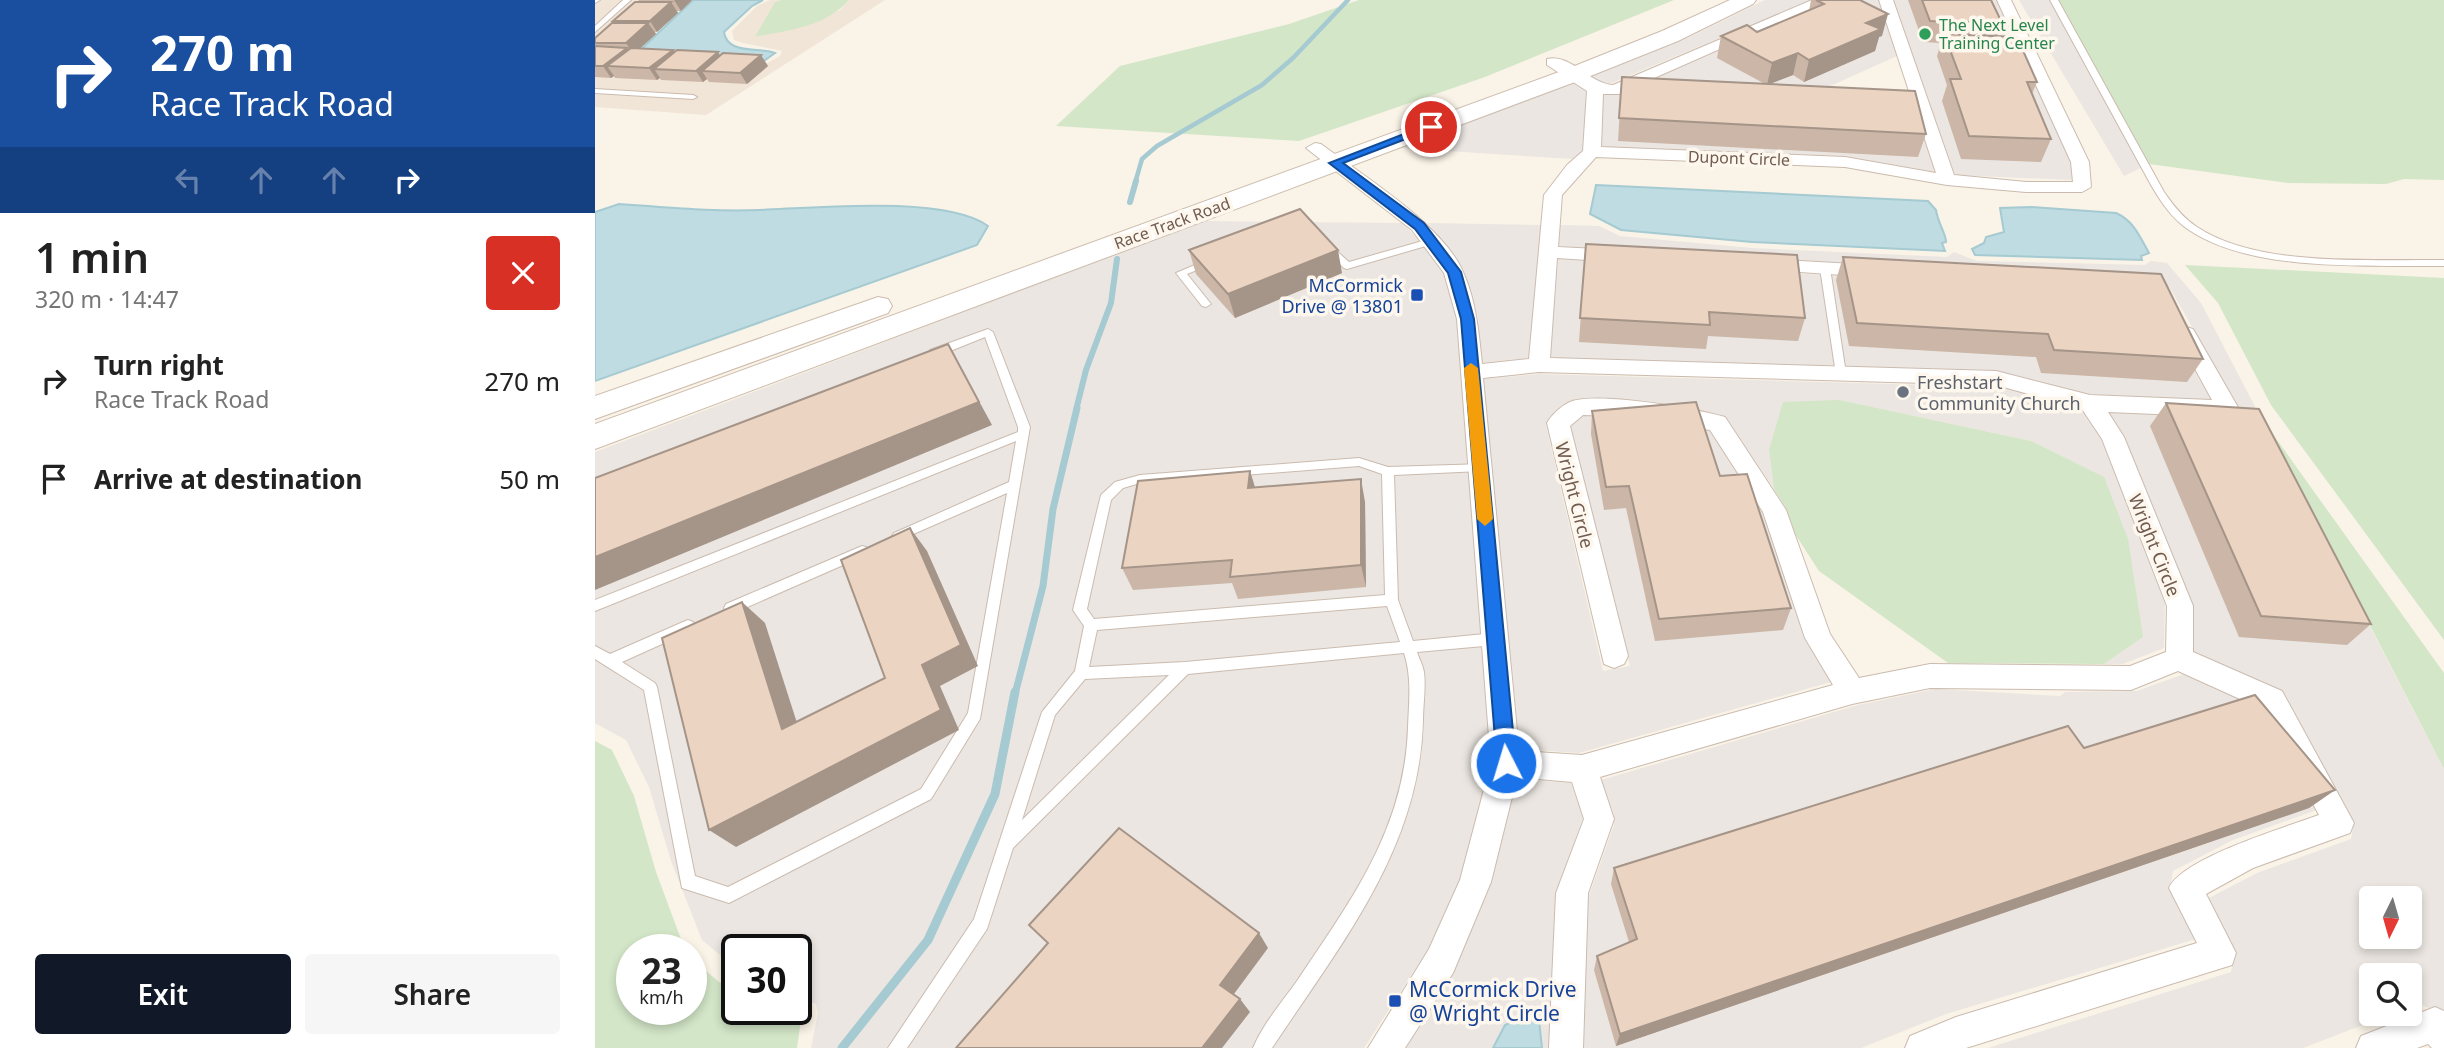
<!DOCTYPE html>
<html lang="en">
<head>
<meta charset="utf-8">
<style>
	body { margin:0; font-family:"Noto Sans",sans-serif; background:#f6f6f6; color:#222; height:100vh; display:flex; flex-direction:column; font-size:26px; white-space:nowrap }
	* { box-sizing:border-box; margin:0 }
	p { font-size:23px; color:#767676 }
	.icon { flex:none; width:38px; height:38px; fill:none; stroke:currentColor; stroke-width:2; stroke-linecap:round; stroke-linejoin:round }
	.map { position:relative; flex:1; overflow:hidden }
	.details { display:flex; flex-direction:column; background:#fff; width:595px }
	.details>* { flex:none }
	.guide { background:#1a4fa0; color:#fff; overflow:hidden }
	.needle { width:46px; rotate:185deg }
	.fabs { position:absolute; left:1764px; top:886px; display:grid; gap:14px }
	.fabs a { display:grid; place-items:center; width:63px; height:63px; border-radius:7px; background:#fff; box-shadow:0 4px 10px #0003; font-size:35px }
	.speed { position:absolute; left:21px; top:934px; display:flex; gap:14px; font-size:35px; font-weight:700; text-align:center }
	.speed>* { display:grid; place-content:center; width:91px; height:91px; border-radius:50%; background:#fff; box-shadow:0 4px 10px #0003; line-height:1 }
	.speed small { font-size:18px; font-weight:400 }
	.speed .limit { border:4px solid #111; border-radius:10px; background:#fff; color:#111 }
	.pin { position:absolute; display:grid; place-items:center; width:60px; height:60px; color:#fff; margin:-30px; border:4px solid #fff; border-radius:50%; box-shadow:0 2px 7px #0007 }
	.me { position:absolute; width:77px; margin:-38px; rotate:355deg; stroke-linejoin:round; filter:drop-shadow(0 0 5px #0008) }
	.turn { display:flex; align-items:center; gap:24px; height:147px; padding:0 35px; font-size:32px }
	.turn .icon { width:91px; height:91px; stroke-width:2.5 }
	.turn b { display:block; font-size:49px; line-height:60px }
	.lanes { display:flex; align-items:center; height:66px; padding:0 35px; background:#0003; justify-content:center; gap:35px; direction:ltr }
	.lanes .off { opacity:.35 }
	.round { display:grid; place-items:center; flex:none; width:74px; height:74px; border-radius:7px; background:#f6f6f6 }
	.headline { display:flex; align-items:center; justify-content:space-between; height:119px; padding:0 35px }
	h1 { font-size:42px; font-weight:600; line-height:52px }
	.action { display:flex; gap:14px; margin-top:auto; padding:14px 35px }
	.action a { flex:1; height:80px; border-radius:7px; background:#111827; color:#fff; font-size:28px; font-weight:600; line-height:80px; text-align:center }
	.action a+a { background:#f6f6f6; color:#222 }
	ul { padding:0; list-style:none }
	li { display:flex; align-items:center; gap:21px; height:98px; padding:0 35px }
	li div { flex:1 }
	li b { display:block; font-size:26px }
	li em { font-style:normal }
	main { display:flex; flex:1; min-height:0 }
	.map>svg:first-child { display:block }
	.residential { fill:#f1e5d7 }
	.industrial { fill:#ebe6e1; fill-rule:evenodd }
	.green { fill:#d3e6c7 }
	.water { fill:#bedce1; stroke:#a5cad2; stroke-width:2 }
	.lines { fill:none; stroke-linecap:round; stroke-linejoin:round }
	.stream-far3 { stroke:#a5cad2; stroke-width:4.5 }
	.stream-far2 { stroke:#a5cad2; stroke-width:6 }
	.stream-far1 { stroke:#a5cad2; stroke-width:7 }
	.stream { stroke:#a5cad2; stroke-width:9 }
	.lane-casing { stroke:#cbbbaf; stroke-width:2 }
	.street-casing { stroke:#cbbbaf; stroke-width:2 }
	.secondary-casing { stroke:#cdbcad; stroke-width:2 }
	.lane { fill:#fff; fill-rule:evenodd }
	.street { fill:#fff; fill-rule:evenodd }
	.secondary { fill:#fff; fill-rule:evenodd }
	.wall { fill:#cbb6a7 }
	.shaded-wall { fill:#a59488 }
	.building { fill:#ecd4c2; stroke:#a59488; stroke-width:2 }
	.route { fill:#1a73e8; stroke:#114b97; stroke-width:2 }
	.slow { fill:#f59e0b }
	.leisure-dot { fill:#2e9e5b; stroke:#fdf7ed; stroke-width:2.5 }
	.transit-dot { fill:#1a4fb4; stroke:#fdf7ed; stroke-width:2.5 }
	.worship-dot { fill:#6b7280; stroke:#fdf7ed; stroke-width:2.5 }
	.labels { text-anchor:middle; dominant-baseline:central; stroke-width:7; stroke-linejoin:round; paint-order:stroke }
	.far-leisure-label { font-size:16px; fill:#27864d; stroke:#fdf7ed; text-anchor:start }
	.far-street-label { font-size:16px; fill:#715b4f; stroke:#fdf7ed }
	.transit-label { font-size:18px; fill:#164399; stroke:#fdf7ed; text-anchor:end }
	.worship-label { font-size:18px; fill:#5b616d; stroke:#fdf7ed; text-anchor:start }
	.street-label { font-size:18px; fill:#715b4f; stroke:#fdf7ed }
	.near-transit-label { font-size:21px; fill:#164399; stroke:#fdf7ed; text-anchor:start }
</style>
</head>
<body>
<main>
<section class="details">
<div class="guide">
<div class="turn"><svg class="icon" aria-label="right" viewBox="0 0 24 24"><path d="M7 20v-9h11M14 6l5 5-5 5"/></svg><div><b>270 m</b>Race Track Road</div></div>
<div class="lanes"><svg class="icon off" aria-label="left" viewBox="0 0 24 24"><path d="M17 20v-9H6M10 6l-5 5 5 5"/></svg><svg class="icon off" aria-label="ahead" viewBox="0 0 24 24"><path d="M12 20V5M6 11l6-6 6 6"/></svg><svg class="icon off" aria-label="ahead" viewBox="0 0 24 24"><path d="M12 20V5M6 11l6-6 6 6"/></svg><svg class="icon" aria-label="right" viewBox="0 0 24 24"><path d="M7 20v-9h11M14 6l5 5-5 5"/></svg></div>
</div>
<div class="headline"><div><h1>1 min</h1><p>320 m · 14:47</p></div><a class="round" style="background:#d93025;color:#fff"><svg class="icon" aria-label="close" viewBox="0 0 24 24"><path d="M6 6l12 12M18 6L6 18"/></svg></a></div>
<ul>
<li><svg class="icon" aria-label="right" viewBox="0 0 24 24"><path d="M7 20v-9h11M14 6l5 5-5 5"/></svg><div><b>Turn right</b><p>Race Track Road</p></div><em>270 m</em></li>
<li><svg class="icon" aria-label="arrive" viewBox="0 0 24 24"><path d="M6 21V4h12l-3 4 3 4H6"/></svg><div><b>Arrive at destination</b></div><em>50 m</em></li>
</ul>
<div class="action"><a>Exit</a><a>Share</a></div>
</section>
<div class="map">
<svg width="1849" height="1048" viewBox="0 0 1849 1048">
	<rect width="100%" height="100%" fill="#faf3e7"/>
	<!-- residential -->
	<path class="residential" d="M0,0H92L34,54L165,67L185,56L187,51L148,43L139,40L137,31L162,6L175,0H186L180,2L161,37L245,10L254,0H290L111,115L0,107Z"/>
	<!-- industrial -->
	<g class="industrial">
		<path d="M1170,0H1216L1014,84L1005,85L995,76L1097,36Z"/>
		<path d="M1241,0H1283L1302,56L1222,92L1039,85Z"/>
		<path d="M1298,0H1401L1476,161L1477,180L1360,175Z"/>
		<path d="M1424,0H1460L1554,164L1529,176Z"/>
		<path d="M982,82L991,90L988,150L978,159L805,148Z"/>
		<path d="M1007,94L1319,105L1341,172L1249,156L1006,147Z"/>
		<path d="M609,221L807,223L836,252L850,275L862,320L897,762L866,876L832,951L769,1048H216L223,1013L221,1004L201,995V950H142V969L107,940L76,861L54,787L31,740L0,723V452Z"/>
		<path d="M833,223L947,225L934,358L886,363L883,317L869,270Z"/>
		<path d="M965,225L1004,226L1025,236L1157,248L1352,257L1359,252L1382,261L1550,265L1556,261L1572,263L1606,303L1849,769V1015L1825,1004L1815,1007V975H1776V1013H1799L1708,1048H1393L1636,972L1640,950L1612,899L1662,873L1756,839L1759,822L1690,699L1599,653L1598,607L1530,438L1512,412L1637,418L1644,410L1575,288L1562,281L964,246ZM1776,898H1815V936H1776Z"/>
		<path d="M963,259L1558,295L1616,400L1492,394L1398,370L955,358Z"/>
		<path d="M944,374L1402,387L1486,409L1506,437L1570,603L1569,648L1528,664H1509L1548,637L1436,441L1245,400L1174,450L1179,489L1132,419L1123,414L1024,399L983,398L955,417L951,425L1008,671L1035,666L975,426L988,416H1022L1115,431L1168,513L1210,640L1236,682L984,753L925,749L887,379Z"/>
		<path d="M1589,674L1667,708L1722,810L1638,840L1578,871L1575,890L1601,939L1351,1014L1266,1048H988L993,898L1019,825V814L1006,780L1263,705L1340,689L1465,696L1470,692L1542,691Z"/>
		<path d="M922,779L976,783L988,818L961,892L954,1048H947L943,1012L910,1025L898,1048H811L859,971L895,887Z"/>
	</g>
	<!-- green -->
	<g class="green">
		<path d="M186,0H254C230,27 194,30 160,37L180,2Z"/>
		<path d="M764,0H1079L890,77L704,141L461,126L525,66L694,24Z"/>
		<path d="M1460,0H1849V180L1809,179L1791,184L1693,183L1554,164Z"/>
		<path d="M1590,265L1849,278V640L1676,405L1623,303Z"/>
		<path d="M1245,400L1436,441L1509,477L1533,539L1548,637L1509,664L1353,663L1224,571L1200,534L1191,508L1179,489L1174,450L1188,402Z"/>
		<path d="M1672,426L1849,673V769Z"/>
		<path d="M0,741L17,750L39,796L61,872L90,950H37V1010H96V958L124,982L142,990V1010H186L206,1019L202,1048H0Z"/>
	</g>
	<!-- water -->
	<g class="water">
		<path d="M98,0H168L157,6L129,32C132,55 164,47 180,53L163,65L40,55Z"/>
		<path d="M1001,185L1333,201L1341,210C1343,224 1351,233 1351,242L1347,243L1350,251L1157,242L1026,230L995,214Z"/>
		<path d="M24,204C71,207 117,212 164,210C218,208 350,195 393,226L382,245L0,381V212Z"/>
		<path d="M1437,207L1521,213C1539,221 1545,237 1554,253L1546,256L1547,260L1380,255L1377,249L1389,243L1391,237L1409,232L1405,208Z"/>
		<path d="M943,1011L947,1048H898L910,1025Z"/>
	</g>
	<g class="lines">
		<!-- stream-far3 -->
		<path class="stream-far3" d="M540,183L547,159L562,146L667,85L698,58L753,0"/>
		<!-- stream-far2 -->
		<g class="stream-far2">
			<path d="M535,202L541,181"/>
			<path d="M481,410L491,370L516,303L522,259"/>
		</g>
		<!-- stream-far1 -->
		<path class="stream-far1" d="M420,694L448,586L458,509L482,408"/>
		<!-- stream -->
		<path class="stream" d="M247,1048L333,940L400,794L420,692"/>
		<!-- lane casing -->
		<g class="lane-casing">
			<g id="lane">
				<path d="M0,0H5L0,3Z"/>
				<path d="M28,0H36L0,32V26Z"/>
				<path d="M1455,0H1463L1569,192C1578,205 1588,218 1602,227C1664,268 1776,259 1849,260V266C1774,265 1658,273 1594,230C1577,219 1566,202 1556,185Z"/>
				<path d="M0,89L98,95L102,97L98,99L0,93Z"/>
				<path d="M838,238L841,239V243L752,269L749,268L728,248L730,246H736L754,262Z"/>
				<path d="M614,259L619,262L617,264L592,274L616,304L611,307L607,306L581,273Z"/>
				<path d="M1230,265L1235,268L1251,374L1246,378L1241,374L1225,268Z"/>
				<path d="M393,329L398,332L435,427L385,719L336,799L134,903L87,888L49,690L0,659V646L15,654L88,622L93,620L98,622L100,626L98,630L27,662L60,683L62,687L100,876L133,887L326,789L373,713L412,493L307,539H299L297,536L299,533L414,482L421,441L0,611V600L423,432V427L390,337L343,356L339,357L334,353L335,350Z"/>
				<path d="M764,458L793,467L890,464L892,467L890,470L886,471L799,475L803,600L818,641L900,633L905,635L907,639L905,643L900,645L822,652C824,658 828,666 829,672C831,687 828,705 828,720C825,849 745,945 677,1048H658C668,1024 687,1002 702,981C756,900 810,829 813,727C814,701 817,677 809,653L593,674L418,848L392,929L312,1048H293L379,919L447,712L480,671L489,626L478,610L506,495L520,482L545,475ZM764,466L787,474L790,595L499,619L492,609L516,500L528,488L545,483ZM792,606L805,642L590,662L494,667L502,630ZM574,675L427,820L460,715L490,679Z"/>
				<path d="M267,546L271,547L273,551L271,555L141,612L136,613L131,612L129,608L131,604Z"/>
			</g>
		</g>
		<!-- street casing -->
		<g class="street-casing">
			<g id="street">
				<path d="M1217,0H1236L1041,86L1064,88V94H1008L1006,147L1250,157L1341,173L1284,0H1298L1359,175L1431,182H1478L1476,162L1402,0H1416L1494,162L1496,187L1487,192H1431L1352,185L1250,167L1001,157L967,195L963,247L1022,250L1032,256L1022,262L962,258L955,358L1401,371L1495,395L1617,400L1581,334L1591,327L1598,329L1644,409L1641,415L1633,417L1513,412L1529,437L1598,606V652L1687,691L1759,823L1755,833L1658,868L1611,894L1641,953L1637,965L1371,1048H1310L1315,1036L1361,1017L1602,943L1574,888C1587,858 1691,827 1724,815L1667,709L1583,671L1536,690L1335,688L1257,704L1005,777L1019,819L993,893L988,1048H954L961,893L989,819L977,782L922,777L896,882L858,973L810,1048H773L834,949L865,880L896,763L862,319L849,273L817,230L711,148L720,143L726,144C767,175 850,226 869,274C881,302 884,333 887,364L934,359L949,195L972,165L988,151L992,91L952,65V59C975,53 995,84 1018,85ZM944,372L1401,385L1487,409L1507,439L1572,606L1571,652L1535,666L1335,664L1264,678L1235,634L1191,510L1130,417C1098,408 1014,394 982,400C971,401 957,414 952,423L1009,664L1019,668L1029,664L1033,656L975,426L988,415L1022,416L1115,430L1168,512L1210,638L1238,685L987,755L924,751L888,378Z"/>
				<path d="M1170,259L1277,265L1287,271L1277,277L1163,269L1160,265L1163,261Z"/>
				<path d="M1840,1007L1849,1011V1048H1837L1833,1044L1822,1048H1761L1766,1036Z"/>
			</g>
		</g>
		<!-- secondary casing -->
		<g class="secondary-casing">
			<g id="secondary">
				<path d="M1135,0H1161L1158,4L1083,41L988,79L0,449V424L972,69L1067,31Z"/>
				<path d="M283,297L293,299L297,306L293,313L0,419V396Z"/>
			</g>
		</g>
		<!-- lane -->
		<use href="#lane" class="lane"/>
		<!-- street -->
		<use href="#street" class="street"/>
		<!-- secondary -->
		<use href="#secondary" class="secondary"/>
	</g>
	<!-- wall -->
	<g class="wall">
		<path d="M43,0H97L86,11H82L83,13L62,32H60L61,34L45,48L78,50L79,52L125,55L173,66L152,84L114,82L112,79L108,82L66,80L65,78L62,80L20,78L19,76L16,78L0,77V38L19,23L18,21L45,2Z"/>
		<path d="M1216,0H1265L1287,36L1284,37L1280,51L1209,82L1198,75L1175,84L1331,134L1323,157L1023,141L1027,77L1170,84L1122,58L1126,36L1162,32L1214,11Z"/>
		<path d="M1313,0H1396L1407,23L1402,37L1442,82L1437,94L1456,139L1446,162L1366,159L1347,101L1352,85L1342,56L1346,43L1328,42Z"/>
		<path d="M991,244L1210,318L1203,341L1113,336L1111,349L984,342Z"/>
		<path d="M594,250L747,273L640,318L601,274Z"/>
		<path d="M1248,257L1608,359L1592,382L1446,373L1441,357L1254,346L1241,280Z"/>
		<path d="M1571,403L1776,624L1752,645L1644,637L1555,426Z"/>
		<path d="M997,411L1125,476L1196,608L1188,630L1060,641L1031,508L1009,510L996,434Z"/>
		<path d="M655,471L660,488L770,502L771,587L643,599L637,583L538,590L527,568Z"/>
		<path d="M1489,748L1740,790L1714,808L1021,1046L999,970L1002,956L1034,942L1016,884L1019,868Z"/>
	</g>
	<!-- shaded-wall -->
	<g class="shaded-wall">
		<path d="M79,0H97L86,11Z"/>
		<path d="M76,2L83,13L62,32L55,21Z"/>
		<path d="M1293,14L1287,36L1284,37L1280,51L1209,82L1214,60L1271,23Z"/>
		<path d="M53,23L61,34L39,54L31,43Z"/>
		<path d="M32,48L40,59L12,66L19,76L16,78L8,66Z"/>
		<path d="M78,50L85,61L59,69L65,78L62,80L54,68Z"/>
		<path d="M123,52L130,64L107,71L112,79L108,82L101,71Z"/>
		<path d="M1203,53L1198,75L1172,85L1177,63Z"/>
		<path d="M166,55L173,66L152,84L145,73Z"/>
		<path d="M743,250L747,273L640,318L633,294Z"/>
		<path d="M353,344L397,425L0,590V557Z"/>
		<path d="M655,471L662,494L653,488Z"/>
		<path d="M766,479L770,502L771,587L766,565Z"/>
		<path d="M315,528L332,551L383,666L345,686L364,730L141,847L114,830L327,665Z"/>
		<path d="M147,602L170,623L210,748L187,729Z"/>
		<path d="M1740,790L1714,808L1021,1046L1025,1034Z"/>
		<path d="M664,933L673,948L636,998L625,985Z"/>
		<path d="M645,999L655,1012L627,1048H607Z"/>
	</g>
	<!-- building -->
	<g class="building">
		<path d="M1221,0H1265L1293,14L1271,23L1286,29L1214,60L1203,53L1177,63L1126,36L1152,25L1162,32L1229,4Z"/>
		<path d="M1327,0H1396L1407,23L1335,21Z"/>
		<path d="M40,2H76L55,21H18Z"/>
		<path d="M17,23H53L31,43H0V38Z"/>
		<path d="M1349,34L1422,37L1442,82H1432L1456,139L1374,136L1355,79H1366Z"/>
		<path d="M0,46L32,48L8,66H0Z"/>
		<path d="M36,48L78,50L54,68L12,66Z"/>
		<path d="M82,50L123,52L101,71L59,69Z"/>
		<path d="M128,53L166,55L145,73L107,71Z"/>
		<path d="M1027,77L1320,91L1331,134L1024,118Z"/>
		<path d="M705,209L743,250L633,294L594,250Z"/>
		<path d="M991,244L1202,255L1210,318L1114,312L1115,325L985,318Z"/>
		<path d="M1248,257L1566,274L1608,359L1459,350L1453,334L1262,323Z"/>
		<path d="M353,344L384,402L0,557V478Z"/>
		<path d="M1101,402L1125,476L1152,474L1196,608L1064,619L1034,486L1011,487L997,411Z"/>
		<path d="M1571,403L1664,409L1776,624L1666,616Z"/>
		<path d="M655,471L653,488L766,479V565L635,577L637,560L527,568L543,481Z"/>
		<path d="M315,528L366,645L327,665L346,710L114,830L67,638L147,602L187,729L290,678L246,560Z"/>
		<path d="M1660,695L1740,790L1025,1034L1002,956L1042,939L1019,868L1473,726L1489,748Z"/>
		<path d="M524,828L664,933L625,985L645,999L607,1048H361L453,943L434,925Z"/>
	</g>
	<!-- route -->
	<path class="route" d="M832,125L842,127L748,163L829,223L866,272L879,319L921,763L918,769L911,771L905,769L902,763L866,319L853,273L820,229L734,163Z"/>
	<!-- slow -->
	<path class="slow" d="M876,363L883,368L898,519L890,526L882,519L869,368Z"/>
	<!-- markers -->
	<circle class="leisure-dot" cx="1330" cy="34" r="7"/>
	<g class="transit-dot">
		<rect x="815" y="288" width="14" height="14" rx="3.5"/>
		<rect x="793" y="994" width="14" height="14" rx="3.5"/>
	</g>
	<circle class="worship-dot" cx="1308" cy="392" r="7"/>
	<g class="labels">
		<!-- far-leisure labels -->
		<g class="far-leisure-label">
			<text x="1344" y="25">The Next Level<tspan x="1344" dy="18">Training Center</tspan></text>
		</g>
		<!-- far-street labels -->
		<g class="far-street-label">
			<text transform="translate(1144 158) rotate(2)">Dupont Circle</text>
			<text transform="translate(577 223) rotate(-20)">Race Track Road</text>
		</g>
		<!-- transit labels -->
		<g class="transit-label">
			<text x="808" y="285">McCormick<tspan x="808" dy="21">Drive @ 13801</tspan></text>
		</g>
		<!-- worship labels -->
		<g class="worship-label">
			<text x="1322" y="382">Freshstart<tspan x="1322" dy="21">Community Church</tspan></text>
		</g>
		<!-- street labels -->
		<g class="street-label">
			<text transform="translate(980 495) rotate(76)">Wright Circle</text>
			<text transform="translate(1560 545) rotate(68)">Wright Circle</text>
		</g>
		<!-- near-transit labels -->
		<g class="near-transit-label">
			<text x="814" y="989">McCormick Drive<tspan x="814" dy="24">@ Wright Circle</tspan></text>
		</g>
	</g>
</svg>
<div class="fabs">
<a><svg class="needle" viewBox="-14 -14 28 28"><path d="M0-13l5 13h-10z" fill="#e53935"/><path d="M0 13l5-13h-10z" fill="#767676"/></svg></a>
<a><svg class="icon" aria-label="search" viewBox="0 0 24 24"><circle cx="10" cy="10" r="6"/><path d="M15 15l6 6"/></svg></a>
</div>
<div class="speed"><div>23<small>km/h</small></div><div class="limit">30</div></div>
<div class="pin" style="left:836px;top:127px;background:#d93025"><svg class="icon" aria-label="arrive" viewBox="0 0 24 24"><path d="M6 21V4h12l-3 4 3 4H6"/></svg></div>
<svg class="me" style="left:911px;top:763px" viewBox="-20 -20 40 40"><circle r="17" fill="#1a73e8" stroke="#fff" stroke-width="3"/><path d="M0-11L8 9 0 5-8 9z" fill="#fff"/></svg>
</div>
</main>
</body>
</html>
